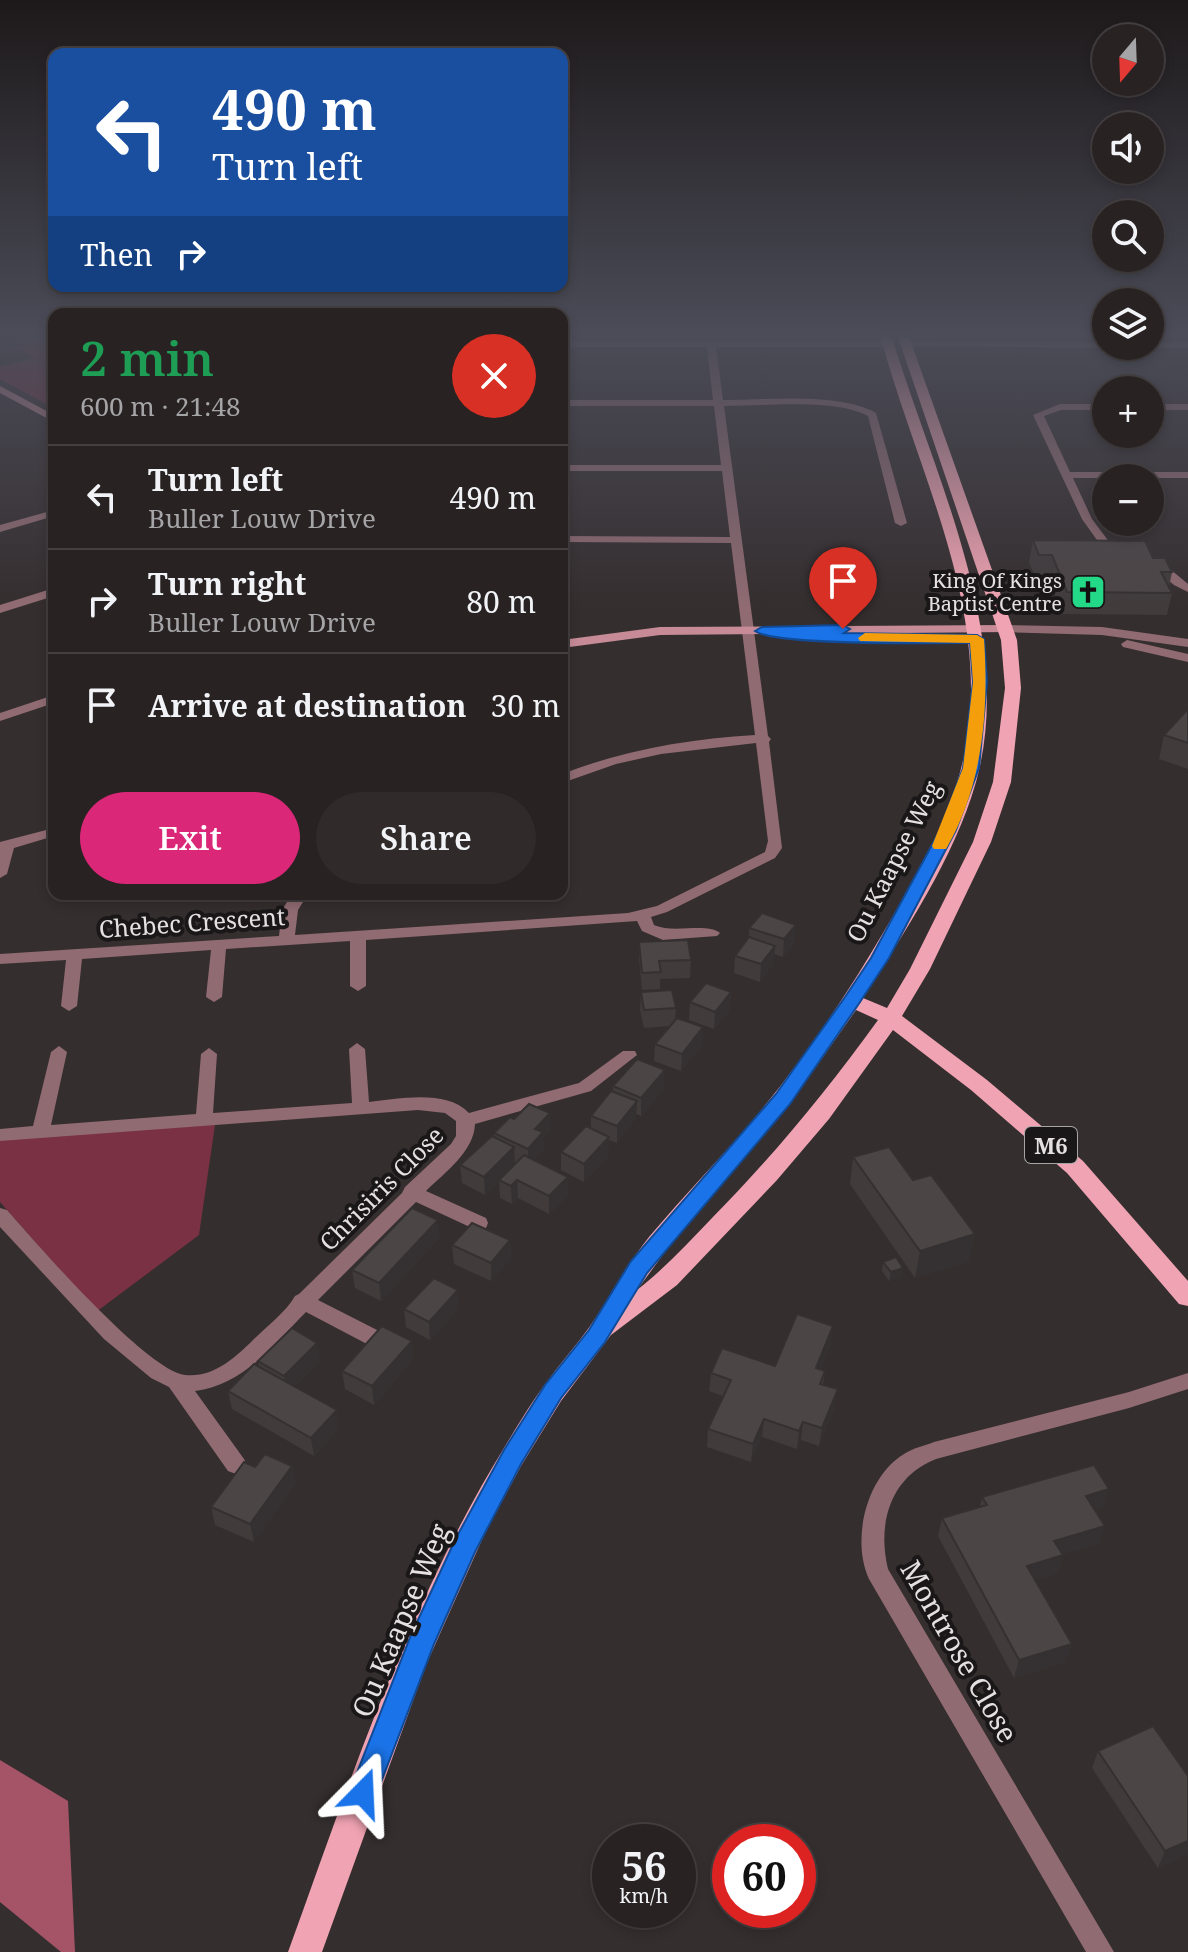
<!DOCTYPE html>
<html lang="en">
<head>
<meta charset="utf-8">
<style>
	body { margin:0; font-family:"Noto Serif",serif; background:#302a2b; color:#f1f3f6; height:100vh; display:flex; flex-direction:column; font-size:30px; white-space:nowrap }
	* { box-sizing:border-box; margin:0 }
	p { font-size:26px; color:#a5a4a6 }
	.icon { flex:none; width:44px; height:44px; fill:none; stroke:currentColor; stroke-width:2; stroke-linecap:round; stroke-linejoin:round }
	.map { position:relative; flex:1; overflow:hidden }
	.side { position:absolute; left:48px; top:308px; width:520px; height:592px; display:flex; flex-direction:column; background:#282223; border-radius:16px; box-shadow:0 4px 12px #0003,0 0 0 2px #443f41 }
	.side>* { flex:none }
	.hud { position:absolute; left:48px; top:48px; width:520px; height:244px; border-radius:16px; box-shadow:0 4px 12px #0003,0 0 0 2px #443f41; background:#1a4fa0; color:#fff; overflow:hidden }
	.needle { width:52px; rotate:199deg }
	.tools { position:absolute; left:1092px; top:24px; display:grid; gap:16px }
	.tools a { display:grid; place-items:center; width:72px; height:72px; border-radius:50%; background:#282223; box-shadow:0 4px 12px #0003,0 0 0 2px #443f41; font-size:40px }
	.speed { position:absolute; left:592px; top:1824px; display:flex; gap:16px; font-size:40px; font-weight:700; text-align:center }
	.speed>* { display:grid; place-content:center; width:104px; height:104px; border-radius:50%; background:#282223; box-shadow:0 4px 12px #0003,0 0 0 2px #443f41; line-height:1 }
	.speed small { font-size:20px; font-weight:400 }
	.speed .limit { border:12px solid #d22; background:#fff; color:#111 }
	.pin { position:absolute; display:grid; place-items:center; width:68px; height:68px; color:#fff; margin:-82px -34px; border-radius:50% 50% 50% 0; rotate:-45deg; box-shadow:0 0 8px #0007 }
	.pin .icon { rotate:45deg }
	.me { position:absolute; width:88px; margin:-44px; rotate:21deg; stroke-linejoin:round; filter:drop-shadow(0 0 6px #0008) }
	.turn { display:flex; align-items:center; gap:28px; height:168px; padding:0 32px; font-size:36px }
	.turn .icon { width:104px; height:104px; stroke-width:2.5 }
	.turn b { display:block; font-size:56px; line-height:68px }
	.then { display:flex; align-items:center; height:76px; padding:0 32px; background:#0003; gap:16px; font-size:30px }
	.round { display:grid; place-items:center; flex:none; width:84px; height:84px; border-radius:42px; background:#302a2b }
	.overview { display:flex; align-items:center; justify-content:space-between; height:136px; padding:0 32px }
	h1 { font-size:48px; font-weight:600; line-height:60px; color:#1e9e55 }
	.primary-button { display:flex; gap:16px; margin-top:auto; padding:16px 32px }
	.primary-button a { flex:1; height:92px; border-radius:48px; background:#db2777; color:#fff; font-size:32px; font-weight:600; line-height:92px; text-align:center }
	.primary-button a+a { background:#302a2b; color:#f1f3f6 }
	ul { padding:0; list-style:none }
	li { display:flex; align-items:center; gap:24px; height:104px; padding:0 32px; border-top:2px solid #443f41 }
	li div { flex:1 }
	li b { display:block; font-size:30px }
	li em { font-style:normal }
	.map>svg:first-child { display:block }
	.green { fill:#793143 }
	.water { fill:#a55467 }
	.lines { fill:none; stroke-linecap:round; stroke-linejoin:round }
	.street { fill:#906b72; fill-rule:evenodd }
	.secondary { fill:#c68b96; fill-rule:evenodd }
	.primary { fill:#f0a3b2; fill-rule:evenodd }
	.wall { fill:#413b3c }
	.shaded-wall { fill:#353031 }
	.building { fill:#4c4546; stroke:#353031; stroke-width:2 }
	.route { fill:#1a73e8; stroke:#114b97; stroke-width:2 }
	.slow { fill:#f59e0b }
	.labels { text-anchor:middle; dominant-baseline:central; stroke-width:8; stroke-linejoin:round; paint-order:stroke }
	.far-poi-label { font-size:20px; fill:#e5e0e1; stroke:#1a1718; text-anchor:end }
	.shield { fill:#1a1718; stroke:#a8a4a5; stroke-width:2 }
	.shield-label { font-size:22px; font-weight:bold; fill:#e5e0e1 }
	.street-label { font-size:24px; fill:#e5e0e1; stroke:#1a1718 }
	.near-street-label { font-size:28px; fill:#e5e0e1; stroke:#1a1718 }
</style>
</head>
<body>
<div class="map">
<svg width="1188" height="1952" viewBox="0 0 1188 1952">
	<rect width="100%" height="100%" fill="#352e2f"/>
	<!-- green -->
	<g class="green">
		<path d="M7,334H54V408L0,379V367L35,358L21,350L0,353L28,345Z"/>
		<path d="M216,1118L199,1235L96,1312L0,1202V1137Z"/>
	</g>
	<!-- water -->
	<path class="water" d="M0,1760L68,1801L75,1952H61L0,1902Z"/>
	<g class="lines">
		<!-- street -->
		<g class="street">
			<path d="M562,341H888L893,344L888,347H716L723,400C767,400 839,392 876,413L907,523L901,526L895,523L868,416C836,398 762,406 724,406L768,736L771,739L769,742L782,848L775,858L667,912L651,917L654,925C674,934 706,922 720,933L717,936L663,940L642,931L637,921L366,940V986L358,991L350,986V941L226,949L222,997L214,1002L206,997L211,950L82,959L77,1006L69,1011L61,1006L66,960L0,964V954L279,936L282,910L292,894H308L298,910L295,935L628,913L657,906L765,852L768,841L756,743L661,754L616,764L562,783V774C624,750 688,739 755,735L731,543L562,542V536L730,537L722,471H562V465H721L714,406H562V400H713L707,347H562Z"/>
			<path d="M909,341L1106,342V346H1110L1106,348L906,346V342Z"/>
			<path d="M1150,342H1188V348L1147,347L1150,346Z"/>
			<path d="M1060,404H1106V410H1061L1044,416L1070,472H1188V478H1073L1092,519L1119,555L1117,557H1109L1082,519L1033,415Z"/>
			<rect x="1150" y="404" width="38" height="6"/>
			<path d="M54,510V516L0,532V525Z"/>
			<path d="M1155,561L1164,564L1188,584V592L1174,585L1151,566L1149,564Z"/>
			<path d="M54,588V596L0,613V605Z"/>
			<path d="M1006,625L1102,627L1188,639V647L1102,635L1002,632L1000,629Z"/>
			<path d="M1127,640L1188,654V662L1123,647L1121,644Z"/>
			<path d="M54,695V703L0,721V713Z"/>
			<path d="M54,828V836L14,848L7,874L0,878V842Z"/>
			<path d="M357,1043L365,1049L369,1102C399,1099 446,1089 469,1113L579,1083L623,1051H635L637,1055L591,1091L475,1124C474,1152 444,1173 426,1191L486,1218L488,1223L486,1228L479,1230L472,1228L416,1202L318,1300L379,1331L382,1337L379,1343L372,1345L365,1343L306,1312C273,1345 244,1385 195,1391L244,1459L247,1465L244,1471L236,1474L228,1471L169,1387L151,1378L104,1339L0,1227V1208L7,1210C37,1244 146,1370 185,1375C213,1378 235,1358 253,1340C267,1326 286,1312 295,1296L299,1294L402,1193L405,1187L451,1144L456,1136V1121L445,1113L418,1110L0,1141V1129L33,1126L51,1052L59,1046L67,1052L51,1125L196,1114L201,1054L209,1048L217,1054L213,1113L352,1103L349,1049Z"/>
			<path d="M1188,1373V1389L1129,1408L936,1459C890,1477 877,1524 888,1569L1114,1952H1086L869,1579C851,1540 866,1477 904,1454C913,1448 924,1446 934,1442L1129,1392Z"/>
		</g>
		<!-- secondary -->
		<g class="secondary">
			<path d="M0,386L54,415V422L0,393Z"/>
			<path d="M1006,625L1012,629L1010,632L660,635L562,648V640L660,627Z"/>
		</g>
		<!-- primary -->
		<path class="primary" d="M880,334H891C932,472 1017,636 976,782C954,859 905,931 863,998L887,1008L910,969L973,842L993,782L1005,688L1001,640L897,334H908L1017,640L1021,688L1011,782L991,842L930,969L902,1016L987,1080L1083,1161L1188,1281V1306L1179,1304L1067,1173L971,1090L893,1030L829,1119L777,1180L677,1285L611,1335L561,1401L521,1466L485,1533L426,1665L322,1952H288C350,1781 408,1604 504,1448C518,1425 532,1401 549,1379C561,1362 576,1346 588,1329C610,1298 626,1266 649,1237C684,1195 723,1156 758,1114C805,1057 846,996 883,933C924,865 964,796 970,715C980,584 912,457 880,334ZM856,1010L878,1020C825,1093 775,1154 712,1218C688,1243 664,1269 637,1290L682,1229L790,1104Z"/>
	</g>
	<!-- wall -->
	<g class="wall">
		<path d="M1033,540L1153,558L1172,572L1169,587L1172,593L1167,615L1063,614L1048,577H1035L1029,562Z"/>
		<path d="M1188,709V769L1159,759L1164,735Z"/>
		<path d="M749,928L795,942L783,957L774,954V963L760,982L734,973L735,956L749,938Z"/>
		<path d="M639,942L691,960L690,978L660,979V989L642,990L639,959Z"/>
		<path d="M641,992L676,1008L675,1019L702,1045L681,1071L654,1061L655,1044L670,1026L644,1028L640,1010Z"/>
		<path d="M731,992L730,1010L714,1029L689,1020L690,1002Z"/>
		<path d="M613,1086L664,1088L641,1116L636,1114V1118L617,1143L609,1140V1155L584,1182L561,1170V1152L591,1128V1116L613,1092Z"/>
		<path d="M550,1131L543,1138L544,1150L534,1160L568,1177V1195L549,1214L518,1198L512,1204L500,1198L499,1181L485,1195L462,1183L460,1165L494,1137V1133Z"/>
		<path d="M853,1157L970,1261L915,1278L850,1184Z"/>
		<path d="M439,1238L381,1301L355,1288L352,1270Z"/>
		<path d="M510,1240L511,1259L491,1281L454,1264L452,1245Z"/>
		<path d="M883,1262L902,1277L889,1281L882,1271Z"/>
		<path d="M458,1290L459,1308L430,1340L406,1327L404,1309Z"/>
		<path d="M412,1341L413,1359L374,1405L345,1389L342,1371Z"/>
		<path d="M831,1344L820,1370L825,1371L823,1385L835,1407L819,1446L801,1440L797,1449L762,1437L751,1462L707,1447L708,1429L723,1396L709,1391L711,1373L775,1366Z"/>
		<path d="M258,1361H320L294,1387L339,1428L314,1456L232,1409L228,1391L259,1367Z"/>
		<path d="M292,1466L295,1484L254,1542L215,1525L211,1507L255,1467Z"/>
		<path d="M982,1497L1104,1507L1095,1510L1099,1544L1063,1554L1058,1573L1035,1580L1066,1662L1014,1678L938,1536L942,1518L980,1507Z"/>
		<path d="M1098,1751L1188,1854L1158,1868L1092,1768Z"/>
	</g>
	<!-- shaded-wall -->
	<g class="shaded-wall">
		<path d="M796,925L795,942L783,957L784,939Z"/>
		<path d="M775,946L774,963L760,982L761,964Z"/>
		<path d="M731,992L730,1010L714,1029L715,1012Z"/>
		<path d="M703,1027L702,1045L681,1071L682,1054Z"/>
		<path d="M665,1070L664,1088L641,1116V1098Z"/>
		<path d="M637,1101L636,1118L617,1143V1126Z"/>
		<path d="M550,1113V1131L543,1138L544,1150L528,1167V1149L535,1129Z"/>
		<path d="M609,1137V1155L584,1182V1164Z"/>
		<path d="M514,1147L515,1165L485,1195L484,1177Z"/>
		<path d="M568,1177V1195L549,1214V1196Z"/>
		<path d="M517,1180L518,1198L512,1204L511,1186Z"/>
		<path d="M438,1220L439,1238L381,1301L379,1283Z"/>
		<path d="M975,1234L970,1261L915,1278L920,1251Z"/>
		<path d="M510,1240L511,1259L491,1281V1263Z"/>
		<path d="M903,1268L902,1277L889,1281L891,1272Z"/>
		<path d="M458,1290L459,1308L430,1340L429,1322Z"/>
		<path d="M833,1326L831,1344L813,1387L816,1368Z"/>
		<path d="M412,1341L413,1359L374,1405L372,1386Z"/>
		<path d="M317,1343L320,1361L287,1394L284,1376Z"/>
		<path d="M838,1389L835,1407L819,1446L822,1428Z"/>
		<path d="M337,1410L339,1428L314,1456L311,1438Z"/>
		<path d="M764,1419L762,1437L751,1462L753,1444Z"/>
		<path d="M803,1422L801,1440L797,1449L799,1431Z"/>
		<path d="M292,1466L295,1484L254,1542L250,1524Z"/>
		<path d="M1109,1489L1104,1507L1081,1514L1086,1496Z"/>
		<path d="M1105,1526L1099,1544L1049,1558L1054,1541Z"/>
		<path d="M1063,1555L1058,1573L1022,1584L1027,1566Z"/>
		<path d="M1072,1644L1066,1662L1014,1678L1019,1660Z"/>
		<path d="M1188,1841V1854L1158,1868L1165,1851Z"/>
	</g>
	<!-- building -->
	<g class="building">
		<path d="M1033,540L1145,541L1153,558H1165L1172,572H1161L1172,593L1067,592L1052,555H1039Z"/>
		<path d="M1188,709V743L1164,735Z"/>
		<path d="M762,913L796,925L784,939L749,928Z"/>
		<path d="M749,937L775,946L761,964L735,956Z"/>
		<path d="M688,940L691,960L659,961L661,972L642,973L639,942Z"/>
		<path d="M706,983L731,992L715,1012L690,1002Z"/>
		<path d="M672,990L676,1008L644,1010L641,992Z"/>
		<path d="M677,1018L703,1027L682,1054L655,1044Z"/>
		<path d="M637,1059L665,1070L641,1098L613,1086Z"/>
		<path d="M611,1091L637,1101L617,1126L591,1116Z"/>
		<path d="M529,1104L550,1113L535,1129L543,1132L528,1149L494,1133L510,1117L514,1119Z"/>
		<path d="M586,1126L609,1137L584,1164L561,1152Z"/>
		<path d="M492,1136L514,1147L484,1177L460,1165Z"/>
		<path d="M889,1147L913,1180L931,1175L975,1234L920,1251L853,1157Z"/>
		<path d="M524,1155L568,1177L549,1196L517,1180L511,1186L499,1180Z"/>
		<path d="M412,1208L438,1220L379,1283L352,1270Z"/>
		<path d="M472,1223L510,1240L491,1263L452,1245Z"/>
		<path d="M896,1257L903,1268L891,1272L883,1262Z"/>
		<path d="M434,1278L458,1290L429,1322L404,1309Z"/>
		<path d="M797,1314L833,1326L816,1368L825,1371L820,1384L838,1389L822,1428L803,1422L799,1431L764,1419L753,1444L708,1429L731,1380L711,1373L722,1348L775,1366Z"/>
		<path d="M382,1326L412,1341L372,1386L342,1371Z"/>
		<path d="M292,1328L317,1343L284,1376L258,1361Z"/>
		<path d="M254,1364L337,1410L311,1438L228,1391Z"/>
		<path d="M265,1454L292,1466L250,1524L211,1507L244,1462L255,1467Z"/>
		<path d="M1094,1465L1109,1489L1086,1496L1105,1526L1054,1541L1063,1555L1027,1566L1072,1644L1019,1660L942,1518L987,1505L982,1497Z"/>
		<path d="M1153,1726L1188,1776V1841L1165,1851L1098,1751Z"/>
	</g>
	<!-- sky -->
	<linearGradient id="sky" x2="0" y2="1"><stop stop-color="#1d191a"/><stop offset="0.55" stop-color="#4b4c58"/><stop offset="1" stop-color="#4b4c58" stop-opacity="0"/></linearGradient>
	<rect width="1188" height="607" fill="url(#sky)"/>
	<!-- route -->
	<path class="route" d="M843,625L850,629L844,633L977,635L984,639L987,682L979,768L956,830L889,958L858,1005L790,1104L647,1273L605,1342L561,1398L521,1464L475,1552L434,1644L373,1803L363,1807L353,1803L349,1793L411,1635L456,1538L504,1450L545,1385L589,1330L631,1261L776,1094L845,997L871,958L940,830L963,768L973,682L970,643C935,643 775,646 755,631L762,627Z"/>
	<!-- slow -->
	<path class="slow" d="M865,633L977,635L984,639C989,710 983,786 946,849H934L932,846L963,768L973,682L970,643L860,641L858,638Z"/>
	<!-- icons -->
	<defs>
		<g id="church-square" transform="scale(1.8)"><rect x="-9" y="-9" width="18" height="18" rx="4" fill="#23d886" stroke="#1a1718"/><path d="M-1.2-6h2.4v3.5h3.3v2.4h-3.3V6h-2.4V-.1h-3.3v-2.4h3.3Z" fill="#111"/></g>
	</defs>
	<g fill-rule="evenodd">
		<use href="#church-square" x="1088" y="592"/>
	</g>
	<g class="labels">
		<!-- far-poi labels -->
		<g class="far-poi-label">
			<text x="1062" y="580">King Of Kings<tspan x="1062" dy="23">Baptist Centre</tspan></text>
		</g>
		<!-- shield labels -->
		<rect class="shield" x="1025" y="1127" width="52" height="36" rx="6"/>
		<g class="shield-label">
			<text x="1051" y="1145">M6</text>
		</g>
		<!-- street labels -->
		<g class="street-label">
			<text transform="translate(893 861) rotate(-63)">Ou Kaapse Weg</text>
			<text transform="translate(192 922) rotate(-4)">Chebec Crescent</text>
			<text transform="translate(381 1188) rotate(-45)">Chrisiris Close</text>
		</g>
		<!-- near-street labels -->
		<g class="near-street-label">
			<text transform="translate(400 1620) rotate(-67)">Ou Kaapse Weg</text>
			<text transform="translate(960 1651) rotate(60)">Montrose Close</text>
		</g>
	</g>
</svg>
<div class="tools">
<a><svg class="needle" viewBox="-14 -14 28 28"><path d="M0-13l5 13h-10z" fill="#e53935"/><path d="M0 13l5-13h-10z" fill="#a5a4a6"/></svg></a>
<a><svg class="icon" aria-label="sound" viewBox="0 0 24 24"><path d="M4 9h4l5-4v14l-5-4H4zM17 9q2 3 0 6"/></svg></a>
<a><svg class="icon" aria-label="search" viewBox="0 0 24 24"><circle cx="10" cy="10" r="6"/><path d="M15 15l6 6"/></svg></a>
<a><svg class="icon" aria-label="layers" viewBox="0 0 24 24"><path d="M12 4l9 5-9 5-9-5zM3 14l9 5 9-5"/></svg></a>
<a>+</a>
<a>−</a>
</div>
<div class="speed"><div>56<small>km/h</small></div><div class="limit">60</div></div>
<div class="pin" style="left:843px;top:629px;background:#d93025"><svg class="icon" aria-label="arrive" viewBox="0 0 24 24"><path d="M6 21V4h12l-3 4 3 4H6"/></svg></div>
<svg class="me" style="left:363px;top:1793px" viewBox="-20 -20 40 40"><path d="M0-17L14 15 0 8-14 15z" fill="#1a73e8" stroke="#fff" stroke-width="4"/></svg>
<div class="hud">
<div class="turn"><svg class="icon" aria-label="left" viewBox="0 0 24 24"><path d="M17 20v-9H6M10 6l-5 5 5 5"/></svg><div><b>490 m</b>Turn left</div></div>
<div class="then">Then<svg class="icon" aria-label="right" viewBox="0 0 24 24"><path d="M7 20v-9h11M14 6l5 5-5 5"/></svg></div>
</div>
<section class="side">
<div class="overview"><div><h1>2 min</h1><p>600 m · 21:48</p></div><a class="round" style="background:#d93025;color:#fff"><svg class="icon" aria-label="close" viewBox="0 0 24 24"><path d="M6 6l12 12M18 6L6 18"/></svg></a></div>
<ul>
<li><svg class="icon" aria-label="left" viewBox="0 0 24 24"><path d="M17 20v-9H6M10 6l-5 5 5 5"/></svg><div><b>Turn left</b><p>Buller Louw Drive</p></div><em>490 m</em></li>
<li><svg class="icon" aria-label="right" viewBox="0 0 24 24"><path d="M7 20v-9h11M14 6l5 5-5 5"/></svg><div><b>Turn right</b><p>Buller Louw Drive</p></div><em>80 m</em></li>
<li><svg class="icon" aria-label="arrive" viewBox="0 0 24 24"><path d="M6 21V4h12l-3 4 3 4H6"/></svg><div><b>Arrive at destination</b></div><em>30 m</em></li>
</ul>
<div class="primary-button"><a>Exit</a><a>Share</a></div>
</section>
</div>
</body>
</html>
